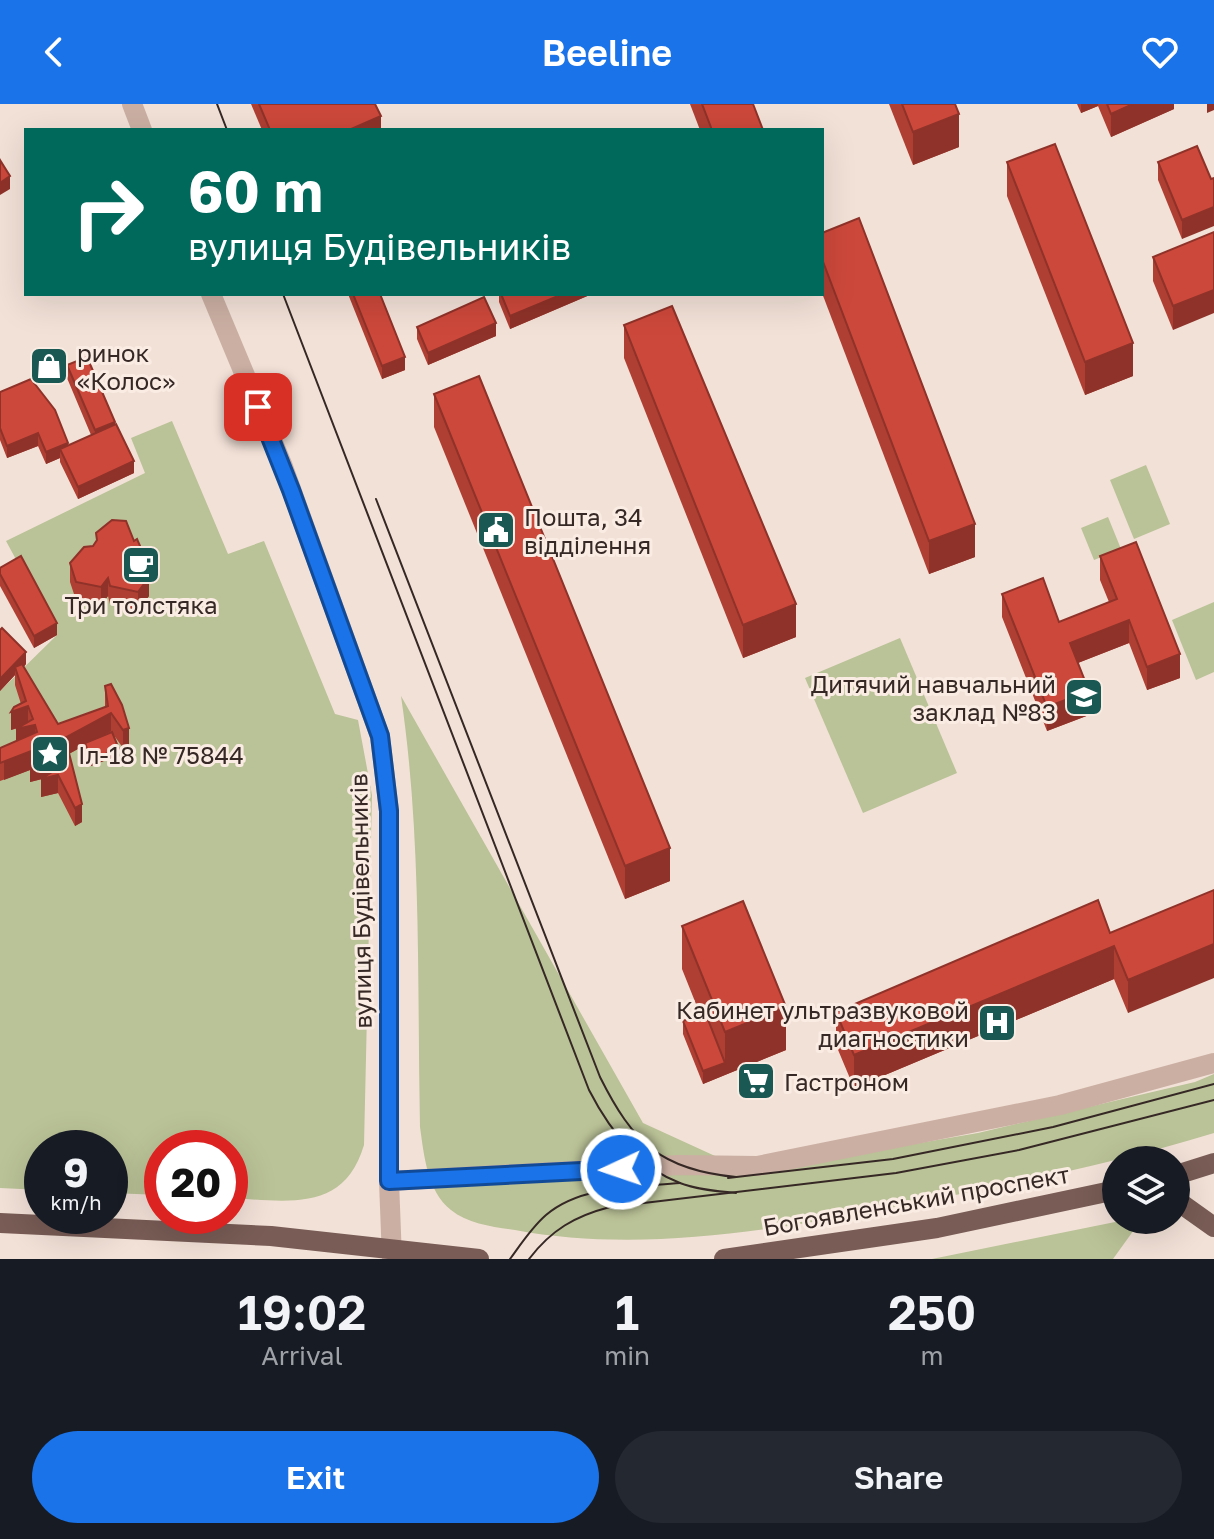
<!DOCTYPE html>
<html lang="en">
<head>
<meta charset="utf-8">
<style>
	body { margin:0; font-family:"Golos Text",sans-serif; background:#242831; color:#f1f3f6; height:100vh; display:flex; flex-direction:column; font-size:30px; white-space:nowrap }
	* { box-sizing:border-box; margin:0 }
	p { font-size:26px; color:#9ea1a6 }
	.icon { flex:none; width:44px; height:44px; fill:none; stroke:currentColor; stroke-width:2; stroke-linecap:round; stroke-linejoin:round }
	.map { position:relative; height:1155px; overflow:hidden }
	.details { display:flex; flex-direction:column; background:#171b24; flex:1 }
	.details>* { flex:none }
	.banner { position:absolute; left:24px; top:24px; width:800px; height:168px; border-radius:0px; box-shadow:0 8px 32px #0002; background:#00695c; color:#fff; overflow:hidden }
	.controls { position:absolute; left:1102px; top:1042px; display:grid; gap:16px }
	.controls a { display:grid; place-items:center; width:88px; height:88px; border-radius:50%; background:#171b24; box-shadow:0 8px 32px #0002; font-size:40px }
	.speed { position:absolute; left:24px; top:1026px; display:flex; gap:16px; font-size:40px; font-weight:700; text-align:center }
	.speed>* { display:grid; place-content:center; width:104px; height:104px; border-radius:50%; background:#171b24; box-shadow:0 8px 32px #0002; line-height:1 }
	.speed small { font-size:20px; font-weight:400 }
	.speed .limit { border:12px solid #d22; background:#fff; color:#111 }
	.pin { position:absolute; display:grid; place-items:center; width:68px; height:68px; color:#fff; margin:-34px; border-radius:16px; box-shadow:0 4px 12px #0006 }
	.me { position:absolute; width:88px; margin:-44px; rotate:267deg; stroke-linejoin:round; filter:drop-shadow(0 0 6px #0008) }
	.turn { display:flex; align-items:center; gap:28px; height:168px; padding:0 32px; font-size:36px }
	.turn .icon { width:104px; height:104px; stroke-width:2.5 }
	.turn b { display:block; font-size:56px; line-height:68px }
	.eta { display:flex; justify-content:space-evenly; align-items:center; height:136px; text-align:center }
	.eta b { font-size:48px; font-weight:600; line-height:56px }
	.cta { display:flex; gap:16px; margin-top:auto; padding:16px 32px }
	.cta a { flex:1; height:92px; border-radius:48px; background:#1a73e8; color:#fff; font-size:32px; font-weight:600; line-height:92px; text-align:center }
	.cta a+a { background:#242831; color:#f1f3f6 }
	header { display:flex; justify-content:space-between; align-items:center; height:104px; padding:0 32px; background:#1a73e8; color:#fff; font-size:36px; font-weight:600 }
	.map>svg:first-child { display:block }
	.green { fill:#bac297 }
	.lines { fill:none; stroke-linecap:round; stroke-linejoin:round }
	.minor { stroke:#cbafa3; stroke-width:20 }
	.major { stroke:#785c55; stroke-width:20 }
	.tram { stroke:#352825; stroke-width:2 }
	.wall { fill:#af3e33 }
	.shaded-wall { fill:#8f3229 }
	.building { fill:#cc483b; stroke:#8f3229; stroke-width:2 }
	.route-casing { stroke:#114b97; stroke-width:20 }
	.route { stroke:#1a73e8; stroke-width:14 }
	.labels { text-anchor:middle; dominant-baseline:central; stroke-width:6; stroke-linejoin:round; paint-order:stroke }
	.poi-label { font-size:24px; fill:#352825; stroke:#faece3; text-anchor:start }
	.street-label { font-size:24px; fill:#352825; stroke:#faece3 }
</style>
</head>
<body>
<header><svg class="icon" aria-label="back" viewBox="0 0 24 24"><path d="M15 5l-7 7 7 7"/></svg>Beeline<svg class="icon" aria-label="heart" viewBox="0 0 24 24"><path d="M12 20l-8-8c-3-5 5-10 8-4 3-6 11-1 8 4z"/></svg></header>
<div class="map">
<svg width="1214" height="1155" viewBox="0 0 1214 1155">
	<rect width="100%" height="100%" fill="#f2e1d7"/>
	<!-- green -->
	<g class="green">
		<path d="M172,317L228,450L264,437L335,610L358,616L372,691L364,1041C344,1109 287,1097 230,1094V1044H162V1091L110,1089V1044H42V1086L0,1084V587L57,531L6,437L145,369L131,334Z"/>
		<path d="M1146,361L1170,420L1134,435L1110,376Z"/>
		<path d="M1108,413L1121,445L1094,456L1081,424Z"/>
		<path d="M1214,498V568L1196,576L1172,516Z"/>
		<path d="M900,534L957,669L863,709L805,574Z"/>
		<path d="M401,592L643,1019L750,1068L978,1029L1195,978L1214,970V1029C1119,1058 1022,1078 925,1097C793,1123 647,1151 515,1126C494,1123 468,1120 451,1106C427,1087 424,1051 420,1023C417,880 422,734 401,592Z"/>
		<path d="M1125,1116H1137L1136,1123L1113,1155H932Z"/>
	</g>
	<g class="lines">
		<!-- minor -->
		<g class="minor">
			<path d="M132,0L142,26"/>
			<path d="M211,190L282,360L380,632L389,707V1077L392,1155"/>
			<path d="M389,1077L679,1061L757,1062L1060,1001L1214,959"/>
		</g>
		<!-- major -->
		<g class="major">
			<path d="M1176,1071L1214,1059"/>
			<path d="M1176,1096L1214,1123"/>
			<path d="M0,1119L271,1132L479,1155"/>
			<path d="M724,1155L937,1124L1116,1086"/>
		</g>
		<!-- tram -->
		<g class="tram">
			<path d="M217,0L227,26"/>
			<path d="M283,190L589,986C609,1025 637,1063 680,1079C698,1086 718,1087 736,1089"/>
			<path d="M376,395L600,973C633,1039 661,1066 736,1073"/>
			<path d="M728,1074L893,1055L1053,1023L1214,980"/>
			<path d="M510,1155C521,1140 532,1123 546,1111C581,1081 637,1083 680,1079"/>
			<path d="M529,1155C551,1126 575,1112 610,1103L896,1069L1019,1046L1214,996"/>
		</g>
	</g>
	<!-- wall -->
	<g class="wall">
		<path d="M251,0H375L381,26H262Z"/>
		<path d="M690,0H753L763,26H700Z"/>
		<path d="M889,0H955L959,43L913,61Z"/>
		<path d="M1077,0H1174V5L1111,33L1098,2L1081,9Z"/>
		<path d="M1007,58L1133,272L1085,291L1007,92Z"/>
		<path d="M1158,58L1211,75L1182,135L1158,76Z"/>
		<path d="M1214,128L1173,226L1153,177V153Z"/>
		<path d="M822,129L975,453L929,470L822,189Z"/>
		<path d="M348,190H380L405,266L382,275Z"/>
		<path d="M499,190H592L510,225L499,198Z"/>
		<path d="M624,221L796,533L743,554L624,254Z"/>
		<path d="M417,223L496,232L428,261L417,235Z"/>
		<path d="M67,261L115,320L134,369L78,395L60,358V354L46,360L38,342L7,354L0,336V288L68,342L91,331L67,274Z"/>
		<path d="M434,290L670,777L625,795L434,323Z"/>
		<path d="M96,429L144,462L149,492L138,506L110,500L108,492L101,501L76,496L70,478V459L93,442L96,437Z"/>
		<path d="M1100,452L1180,574L1147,586L1129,539L1078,559L1089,611L1047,627L1002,513V490L1059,518L1109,498L1100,476Z"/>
		<path d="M0,464L57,531L34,544L0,482Z"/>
		<path d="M0,526L26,560L24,563L58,620L105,603V582L111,580L129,642L123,644L113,630L119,651L91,662L85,645V641L69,650L82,718L75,722L58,689L41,693L42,675L30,678V666L0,677V644L16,638L18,624L11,626L21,600L15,581V571L0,587Z"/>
		<path d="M1214,786L1128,909L1114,875L854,984L836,941V908L1110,829Z"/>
		<path d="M682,822L786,946L703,980L683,930V917L700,910L682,865Z"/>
	</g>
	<!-- shaded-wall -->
	<g class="shaded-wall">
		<path d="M1081,0H1098V2L1081,9Z"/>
		<path d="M1133,0H1174V5L1111,33V10Z"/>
		<path d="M1207,0H1214V6L1207,9Z"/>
		<path d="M959,10V43L913,61V28Z"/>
		<path d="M381,12V26H349Z"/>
		<path d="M10,72V85L0,91V79Z"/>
		<path d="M1214,103V122L1182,135V116Z"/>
		<path d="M1214,186V209L1173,226V202Z"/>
		<path d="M563,190H592L510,225V212Z"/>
		<path d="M496,219V232L428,261V249Z"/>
		<path d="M1133,239V272L1085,291V258Z"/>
		<path d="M405,253V266L382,275V262Z"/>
		<path d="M115,318V330L95,339V326Z"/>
		<path d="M38,329V342L7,354V342Z"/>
		<path d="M68,339V351L60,345V354L46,360V348Z"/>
		<path d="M134,357V369L78,395V383Z"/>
		<path d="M975,420V453L929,470V437Z"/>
		<path d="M149,473V492L138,506V488Z"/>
		<path d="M108,474V492L101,501V483Z"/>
		<path d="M796,500V533L743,554V521Z"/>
		<path d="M1129,516V539L1070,562V539Z"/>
		<path d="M57,519V531L34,544V532Z"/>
		<path d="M26,548V560L17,569L15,563V571L0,587V575Z"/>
		<path d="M1180,550V574L1147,586V563Z"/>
		<path d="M1089,587V611L1047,627V603Z"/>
		<path d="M28,602V620L11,626V608Z"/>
		<path d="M111,609V627L63,653V635Z"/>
		<path d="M35,621V639L16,644V625Z"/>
		<path d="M129,624V642L123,644V626Z"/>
		<path d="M44,642V656L50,654V673L30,678V666L4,676V658Z"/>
		<path d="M119,645V651L91,662V655Z"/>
		<path d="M58,671V689L41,693V675Z"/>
		<path d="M82,700V718L75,722V704Z"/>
		<path d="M670,744V777L625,795V762Z"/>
		<path d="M1214,840V874L1128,909V876Z"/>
		<path d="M1114,842V875L854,984V951Z"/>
		<path d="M786,903V946L703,980V967L725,959V928Z"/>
	</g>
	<!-- building -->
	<g class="building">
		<path d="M259,0H375L381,12L349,26H270Z"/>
		<path d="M702,0H753L763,26H712Z"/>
		<path d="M902,0H955L959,10L913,28Z"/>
		<path d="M1107,0H1133L1111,10Z"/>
		<path d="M1055,40L1133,239L1085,258L1007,58Z"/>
		<path d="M1197,42L1211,75L1214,74V103L1182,116L1158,58Z"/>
		<path d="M0,56L10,72L0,79Z"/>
		<path d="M859,114L975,420L929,437L822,155V129Z"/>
		<path d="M1214,128V186L1173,202L1153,153Z"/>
		<path d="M353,190H380L405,253L382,262Z"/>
		<path d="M501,190H563L510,212Z"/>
		<path d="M484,193L496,219L428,249L417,223Z"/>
		<path d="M672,202L796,500L743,521L624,221Z"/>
		<path d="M87,253L115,318L95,326L67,261Z"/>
		<path d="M479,272L670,744L625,762L434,290Z"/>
		<path d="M31,275L55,306L68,339L46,348L38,329L7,342L0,324V288Z"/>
		<path d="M116,320L134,357L78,383L60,345Z"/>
		<path d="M112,416L126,417L134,437L137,435L144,451L140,452L149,473L138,488L110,482L108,474L101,483L76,478L70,459L84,443L93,442L97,436L96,429Z"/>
		<path d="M1136,438L1180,550L1147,563L1129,516L1070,539L1089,587L1047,603L1002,490L1043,474L1059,518L1117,495L1100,452Z"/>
		<path d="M21,452L57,519L34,532L0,470V464Z"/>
		<path d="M2,524L26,548L0,575V526Z"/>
		<path d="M22,560L58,620L108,602L105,582L111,580L122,601L129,624L123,626L111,609L63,635L68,645L82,700L75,704L58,671L41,675L55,666L50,654L30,659L46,649L44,642L0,659V644L37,628L35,621L16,625L33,615L28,602L11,608L14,603L26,597L15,563Z"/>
		<path d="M112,628L119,645L91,655L85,639Z"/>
		<path d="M1214,786V840L1128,876L1114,842L854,951L836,908L1098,796L1110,829Z"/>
		<path d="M743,797L786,903L725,928L682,822Z"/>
		<path d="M705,908L725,959L703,967L683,917Z"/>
	</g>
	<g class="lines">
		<!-- route casing -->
		<g class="route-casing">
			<path id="route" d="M258,303L291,386L380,632L389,707V1077L621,1065"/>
		</g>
		<!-- route -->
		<use href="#route" class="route"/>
	</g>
	<!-- icons -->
	<defs>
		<g id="shop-square" transform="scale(2)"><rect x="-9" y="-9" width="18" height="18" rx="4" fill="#195853" stroke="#faece3"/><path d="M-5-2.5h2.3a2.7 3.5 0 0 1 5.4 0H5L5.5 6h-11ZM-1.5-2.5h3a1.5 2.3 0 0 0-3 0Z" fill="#fff"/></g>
		<g id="civic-square" transform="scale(2)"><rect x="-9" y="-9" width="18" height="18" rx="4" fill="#195853" stroke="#faece3"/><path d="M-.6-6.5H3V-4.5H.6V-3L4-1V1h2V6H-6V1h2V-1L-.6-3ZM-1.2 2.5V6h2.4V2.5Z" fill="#fff"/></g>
		<g id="cafe-square" transform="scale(2)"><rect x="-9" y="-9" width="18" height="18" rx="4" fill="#195853" stroke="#faece3"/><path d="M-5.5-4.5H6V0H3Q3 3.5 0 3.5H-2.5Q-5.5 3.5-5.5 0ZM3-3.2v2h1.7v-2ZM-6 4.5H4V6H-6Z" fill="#fff"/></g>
		<g id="school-square" transform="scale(2)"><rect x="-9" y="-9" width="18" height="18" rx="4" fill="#195853" stroke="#faece3"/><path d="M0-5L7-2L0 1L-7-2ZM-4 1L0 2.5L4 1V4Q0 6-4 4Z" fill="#fff"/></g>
		<g id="sight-square" transform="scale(2)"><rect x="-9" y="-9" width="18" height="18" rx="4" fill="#195853" stroke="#faece3"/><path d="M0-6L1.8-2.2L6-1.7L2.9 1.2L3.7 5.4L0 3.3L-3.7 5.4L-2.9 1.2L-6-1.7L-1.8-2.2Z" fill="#fff"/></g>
		<g id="hospital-square" transform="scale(2)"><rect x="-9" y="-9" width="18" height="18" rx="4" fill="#195853" stroke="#faece3"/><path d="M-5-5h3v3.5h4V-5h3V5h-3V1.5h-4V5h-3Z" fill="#fff"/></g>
		<g id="supermarket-square" transform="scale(2)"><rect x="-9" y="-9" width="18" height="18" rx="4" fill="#195853" stroke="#faece3"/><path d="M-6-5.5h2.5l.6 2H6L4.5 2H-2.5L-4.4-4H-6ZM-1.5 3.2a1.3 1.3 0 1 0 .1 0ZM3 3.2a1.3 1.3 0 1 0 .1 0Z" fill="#fff"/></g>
	</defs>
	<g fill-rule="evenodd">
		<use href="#shop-square" x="49" y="262"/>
		<use href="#civic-square" x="496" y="426"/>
		<use href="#cafe-square" x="141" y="461"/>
		<use href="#school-square" x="1084" y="593"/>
		<use href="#sight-square" x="50" y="650"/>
		<use href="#hospital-square" x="997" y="919"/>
		<use href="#supermarket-square" x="756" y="977"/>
	</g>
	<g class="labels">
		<!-- poi labels -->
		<g class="poi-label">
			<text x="77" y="248">ринок<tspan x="77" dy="28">«Колос»</tspan></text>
			<text x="524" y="412">Пошта, 34<tspan x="524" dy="28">відділення</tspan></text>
			<text x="141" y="500" text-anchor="middle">Три толстяка</text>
			<text x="1056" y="579" text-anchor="end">Дитячий навчальний<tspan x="1056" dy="28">заклад №83</tspan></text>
			<text x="78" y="650">Іл-18 № 75844</text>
			<text x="969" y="905" text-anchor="end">Кабинет ультразвуковой<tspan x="969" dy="28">диагностики</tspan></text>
			<text x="784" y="977">Гастроном</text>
		</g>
		<!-- street labels -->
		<g class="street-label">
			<text transform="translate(360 797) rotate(-91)">вулиця Будівельників</text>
			<text transform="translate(916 1096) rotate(-10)">Богоявленський проспект</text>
		</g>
	</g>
</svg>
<div class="controls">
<a><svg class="icon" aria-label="layers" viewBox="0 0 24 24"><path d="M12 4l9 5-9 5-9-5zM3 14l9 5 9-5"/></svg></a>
</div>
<div class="speed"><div>9<small>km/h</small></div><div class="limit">20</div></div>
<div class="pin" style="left:258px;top:303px;background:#d93025"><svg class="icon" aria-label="arrive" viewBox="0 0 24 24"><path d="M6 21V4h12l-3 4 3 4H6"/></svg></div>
<svg class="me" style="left:621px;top:1065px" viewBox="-20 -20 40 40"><circle r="17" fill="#1a73e8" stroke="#fff" stroke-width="3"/><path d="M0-11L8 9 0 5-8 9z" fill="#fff"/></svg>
<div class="banner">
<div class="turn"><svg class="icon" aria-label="right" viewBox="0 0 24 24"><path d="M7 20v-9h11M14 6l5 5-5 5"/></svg><div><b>60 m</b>вулиця Будівельників</div></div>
</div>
</div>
<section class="details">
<div class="eta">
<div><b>19:02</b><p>Arrival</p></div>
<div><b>1</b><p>min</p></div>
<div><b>250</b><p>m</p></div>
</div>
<div class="cta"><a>Exit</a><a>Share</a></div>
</section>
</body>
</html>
